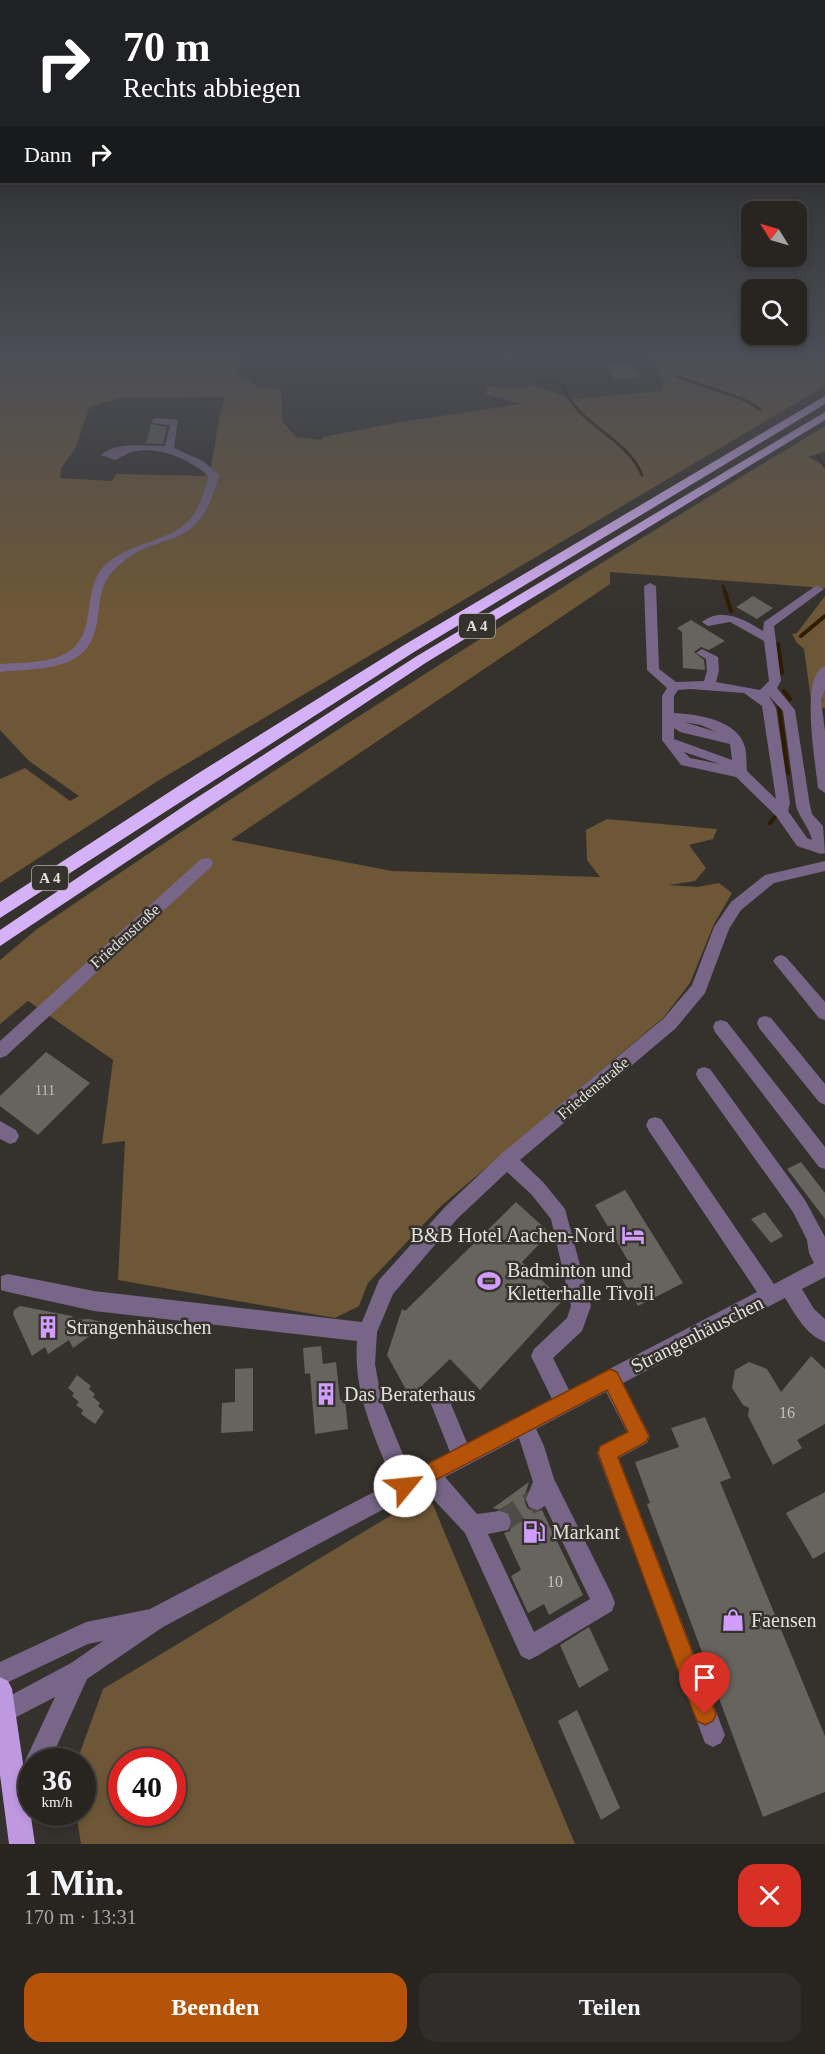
<!DOCTYPE html>
<html lang="de">
<head>
<meta charset="utf-8">
<style>
	body { margin:0; font-family:"Times New Roman",serif; background:#302d2a; color:#f1f3f6; height:100vh; display:flex; flex-direction:column; font-size:22px; white-space:nowrap }
	* { box-sizing:border-box; margin:0 }
	p { font-size:20px; color:#a5a5a5 }
	.icon { flex:none; width:33px; height:33px; fill:none; stroke:currentColor; stroke-width:2; stroke-linecap:round; stroke-linejoin:round }
	.map { position:relative; height:1844px; overflow:hidden }
	.panel { display:flex; flex-direction:column; background:#282521; flex:1 }
	.panel>* { flex:none }
	.hud { position:absolute; left:0px; top:0px; width:825px; height:183px; box-shadow:0 3px 9px #0003,0 0 0 2px #44423f; background:#202124; color:#fff; overflow:hidden }
	.needle { width:39px; rotate:307deg }
	.controls { position:absolute; left:741px; top:201px; display:grid; gap:12px }
	.controls a { display:grid; place-items:center; width:66px; height:66px; border-radius:12px; background:#282521; box-shadow:0 3px 9px #0003,0 0 0 2px #44423f; font-size:30px }
	.speed { position:absolute; left:18px; top:1748px; display:flex; gap:12px; font-size:30px; font-weight:700; text-align:center }
	.speed>* { display:grid; place-content:center; width:78px; height:78px; border-radius:50%; background:#282521; box-shadow:0 3px 9px #0003,0 0 0 2px #44423f; line-height:1 }
	.speed small { font-size:15px; font-weight:400 }
	.speed .limit { border:9px solid #d22; background:#fff; color:#111 }
	.pin { position:absolute; display:grid; place-items:center; width:51px; height:51px; color:#fff; margin:-62px -26px; border-radius:50% 50% 50% 0; rotate:-45deg; box-shadow:0 0 6px #0007 }
	.pin .icon { rotate:45deg }
	.me { position:absolute; width:66px; margin:-33px; rotate:62deg; stroke-linejoin:round; filter:drop-shadow(0 0 4px #0008) }
	.turn { display:flex; align-items:center; gap:21px; height:126px; padding:0 24px; font-size:27px }
	.turn .icon { width:78px; height:78px; stroke-width:2.5 }
	.turn b { display:block; font-size:42px; line-height:51px }
	.then { display:flex; align-items:center; height:57px; padding:0 24px; background:#0003; gap:12px; font-size:22px }
	.round { display:grid; place-items:center; flex:none; width:63px; height:63px; border-radius:18px; background:#302d2a }
	.summary { display:flex; align-items:center; justify-content:space-between; height:102px; padding:0 24px }
	h1 { font-size:36px; font-weight:600; line-height:45px }
	.cta { display:flex; gap:12px; margin-top:auto; padding:12px 24px }
	.cta a { flex:1; height:69px; border-radius:18px; background:#b45309; color:#fff; font-size:24px; font-weight:600; line-height:69px; text-align:center }
	.cta a+a { background:#302d2a; color:#f1f3f6 }
	.map>svg:first-child { display:block }
	.green { fill:#6d5736; fill-rule:evenodd }
	.lines { fill:none; stroke-linecap:round; stroke-linejoin:round }
	.stream-far1 { stroke:#2e1b00; stroke-width:3 }
	.stream { stroke:#2e1b00; stroke-width:4 }
	.building { fill:#67635d }
	.minor-tunnel { stroke:#4f4b47; stroke-width:22; stroke-dasharray:22 11; stroke-linecap:butt }
	.minor { fill:#786689; fill-rule:evenodd }
	.major { fill:#be98e1; fill-rule:evenodd }
	.highway { fill:#d5b1f7; fill-rule:evenodd }
	.route { fill:#b45309; stroke:#753606; stroke-width:1.5 }
	.labels { text-anchor:middle; dominant-baseline:central; stroke-width:5; stroke-linejoin:round; paint-order:stroke }
	.number-label { font-size:14px; fill:#c3c1bd }
	.shield { fill:#35312c; stroke:#aeaca8; stroke-width:1.5 }
	.shield-label { font-size:15px; font-weight:bold; fill:#e2e0dd }
	.street-label { font-size:16px; fill:#e2e0dd; stroke:#35312c }
	.near-number-label { font-size:16px; fill:#c3c1bd }
	.near-poi-label { font-size:20px; fill:#e2e0dd; stroke:#35312c; text-anchor:start }
	.near-street-label { font-size:20px; fill:#e2e0dd; stroke:#35312c }
</style>
</head>
<body>
<div class="map">
<svg width="825" height="1844" viewBox="0 0 825 1844">
	<rect width="100%" height="100%" fill="#35312c"/>
	<!-- green -->
	<g class="green">
		<path d="M0,354H240L236,375H242L259,388L281,389L282,421L296,437L321,440L323,437L400,422L521,404L486,394L485,385L514,389L533,385L573,399L662,391L664,381L648,354H825V386L161,779L0,883V779L25,768L70,801L79,796L29,761L0,730ZM225,397L219,419L211,467L206,470L205,476L116,474L112,481L60,478L61,468L75,449L90,406L120,398Z"/>
		<path d="M825,426V451L808,457L825,466V588L610,572V584L231,840L392,871L600,877L587,860L586,830L607,819L717,829L713,839L689,845L706,868L695,881L669,885L697,887L719,883L732,893L714,924L690,983L664,1017L441,1206L368,1283L359,1306L335,1318L118,1280L125,1141L102,1144L113,1060L28,1001L0,1024V960L37,929C295,753 558,588 825,426Z"/>
		<path d="M825,596V708L812,707L804,649L797,643L792,634L797,633Z"/>
		<path d="M428,1493L575,1844H81L76,1812H82V1761H77L103,1689ZM122,1761H172V1812H122Z"/>
	</g>
	<g class="lines">
		<!-- stream-far1 -->
		<g class="stream-far1">
			<path d="M517,373L524,377"/>
			<path d="M676,376L745,400L761,410"/>
			<path d="M534,380L562,384C576,425 627,437 642,475"/>
			<path d="M818,456L825,467"/>
			<path d="M723,586L726,594"/>
		</g>
		<!-- stream -->
		<g class="stream">
			<path d="M725,592L731,611"/>
			<path d="M801,636L825,616"/>
			<path d="M778,644L782,673"/>
			<path d="M784,691L790,699"/>
			<path d="M779,707L788,773"/>
			<path d="M770,823L776,816"/>
		</g>
	</g>
	<!-- building -->
	<g class="building">
		<path d="M632,362L641,378L614,379L606,364Z"/>
		<path d="M151,424L167,427L163,444L146,443Z"/>
		<path d="M753,596L773,608L757,619L736,607Z"/>
		<path d="M691,620L725,641L709,650L701,647L694,652L704,660L705,670L683,668L682,632L677,628Z"/>
		<path d="M46,1052L90,1083L38,1135L0,1106V1096Z"/>
		<path d="M801,1162L825,1193V1219L787,1169Z"/>
		<path d="M625,1190L683,1283L638,1306L617,1271L630,1264L595,1205Z"/>
		<path d="M516,1202L550,1233L522,1262L563,1300L480,1390L450,1359L410,1397L387,1355L402,1309L405,1311Z"/>
		<path d="M765,1212L783,1236L771,1243L751,1219Z"/>
		<path d="M20,1306L72,1316L74,1320L89,1319L108,1323L73,1348L69,1340L48,1354L45,1347L32,1356L13,1314L14,1310Z"/>
		<path d="M321,1346L323,1364L336,1362L340,1400L345,1399L348,1429L315,1434L310,1373L305,1374L303,1348Z"/>
		<path d="M811,1356L825,1369V1424L797,1440L802,1448L773,1465L748,1416L749,1408L743,1405L732,1388L735,1370L749,1362L767,1369L781,1392Z"/>
		<path d="M253,1368V1431L221,1433L222,1403L235,1402V1369Z"/>
		<path d="M77,1375L91,1386L89,1389L95,1394L93,1397L100,1403L98,1406L104,1411L95,1424L81,1414L83,1410L76,1405L79,1402L72,1396L74,1393L68,1388Z"/>
		<path d="M705,1417L731,1478L720,1482L825,1736V1792L763,1817L647,1504L650,1503L635,1462L679,1447L671,1428Z"/>
		<path d="M529,1482L524,1498L527,1508L536,1512L542,1510L583,1595L549,1615L544,1604L528,1613L511,1576L521,1570L504,1533L510,1531L513,1521L509,1512L493,1508Z"/>
		<path d="M825,1492V1552L813,1559L786,1513Z"/>
		<path d="M589,1627L609,1670L579,1688L560,1645Z"/>
		<path d="M577,1710L620,1808L601,1820L558,1721Z"/>
	</g>
	<g class="lines">
		<!-- minor-tunnel -->
		<path class="minor-tunnel" d="M500,1522L537,1499"/>
		<!-- minor -->
		<g class="minor">
			<path d="M156,418L178,420L174,448L203,461L219,475C196,562 159,523 113,571C90,594 108,633 80,655C59,671 25,669 0,672V664C23,662 52,664 71,650C97,630 82,589 104,566C129,541 176,542 194,514C202,502 205,489 209,476C188,459 160,445 132,452C127,453 121,458 115,460L101,455C115,441 146,446 165,446L170,425L153,423L151,421Z"/>
			<path d="M650,583L656,586L659,669L676,682L704,681L707,671L706,659L696,653L702,649L718,657L719,671L716,682L760,690L769,681L764,641L730,622L708,626L702,622C722,606 745,620 763,631L764,622L814,587L818,586L824,589L774,626L781,681L777,688L795,710L810,806L812,814L823,826L825,853L821,854L797,846L776,816L736,777L681,765L662,740V696L667,688L647,670L644,586ZM690,689L744,693L762,706L776,799L747,771C746,764 747,755 745,747C738,720 697,714 674,713V696L678,690ZM769,696L783,711L796,806C800,819 809,827 812,840L807,838L788,811L790,803L776,708ZM684,722L701,725L717,732ZM674,728L680,732L730,744L732,760L674,739ZM684,752L720,764L690,758Z"/>
			<path d="M825,666V689L821,700L825,731V793L818,788C816,766 799,674 825,666Z"/>
			<path d="M206,858L211,859L213,863L211,867L6,1056L0,1058V1041L201,859Z"/>
			<path d="M825,861V871L774,883L741,910L729,929L705,993L676,1028L520,1160L543,1182L565,1209L591,1306L582,1331L553,1358L569,1390L757,1292L649,1131L646,1125L649,1119L655,1117L661,1119L774,1284L814,1263L809,1253L807,1240L793,1212L698,1079L696,1074L698,1069L704,1067L710,1069L805,1200L825,1237V1277L802,1289L814,1309L825,1319V1342C805,1334 796,1315 785,1298L623,1383L650,1436L647,1443L619,1458L725,1735L721,1743L713,1747L705,1743L597,1453L600,1446L627,1432L606,1392L536,1429L544,1446L554,1479L612,1595L615,1603L612,1611L537,1656L529,1660L521,1656L465,1533L435,1501L427,1486L163,1627L87,1679L50,1761H32V1812H34L31,1820L22,1823L13,1820L10,1811L23,1770L28,1768L25,1761L55,1697L3,1724L0,1723V1701L71,1663L103,1641L88,1644L0,1686V1662L86,1622L150,1609L393,1482C374,1435 353,1392 357,1341L94,1311L8,1292L1,1290V1276L8,1274L94,1291L362,1322L379,1280L445,1207L501,1154L664,1018L692,985L714,927L731,902L765,875ZM507,1172L531,1194L551,1219L571,1306L567,1318L534,1349L531,1356L552,1399L467,1443L446,1392L439,1389L432,1392L429,1399L450,1452L410,1472L382,1403L375,1364L377,1332L393,1294L457,1219ZM519,1438L533,1482L526,1499L529,1507L537,1510L545,1506L590,1599L534,1632L488,1534L508,1530L511,1522L508,1514L500,1511L477,1514L445,1477Z"/>
			<path d="M781,955L786,957L825,1002V1020L819,1018L776,965L773,961L776,957Z"/>
			<path d="M765,1016L771,1018L825,1084V1105L819,1102L759,1028L757,1023L759,1018Z"/>
			<path d="M721,1020L727,1022L825,1147V1169L819,1167L715,1032L713,1027L715,1022Z"/>
			<path d="M0,1121L16,1130L19,1136L16,1142L10,1144L0,1139Z"/>
		</g>
		<!-- major -->
		<path class="major" d="M0,1677L8,1681L12,1689L35,1844H9L0,1775Z"/>
		<!-- highway -->
		<g class="highway">
			<path d="M825,396V404L414,652L0,918V902L197,774L404,645Z"/>
			<path d="M825,412V420L427,662L0,946V930L187,804L417,656Z"/>
		</g>
	</g>
	<!-- sky -->
	<linearGradient id="sky" x2="0" y2="1"><stop stop-color="#1d1b18"/><stop offset="0.58" stop-color="#4b4e56"/><stop offset="1" stop-color="#4b4e56" stop-opacity="0"/></linearGradient>
	<rect width="825" height="612" fill="url(#sky)"/>
	<!-- route -->
	<path class="route" d="M610,1369L617,1372L649,1436L646,1442L618,1457L716,1714L713,1721L705,1725L697,1721L694,1714L598,1453L600,1446L628,1432L607,1390L411,1493L405,1495L398,1493L395,1486L398,1479Z"/>
	<!-- icons -->
	<defs>
		<g id="hotel-bare" transform="scale(1.8)"><path d="M-6-4.5h1.5V1H6V5H4.5V3h-9V5H-6ZM-4 0a1.8 1.8 0 1 1 3.6 0ZM.5 0V-2.5h3Q6-2.5 6 0Z" fill="#d19dfe" stroke="#35312c" stroke-width="2.5" paint-order="stroke"/></g>
		<g id="stadium-bare" transform="scale(1.8)"><path d="M0-5a6.5 5 0 1 0 0 10a6.5 5 0 1 0 0-10ZM-3.5-1.8h7v3.6h-7Z" fill="#d19dfe" stroke="#35312c" stroke-width="2.5" paint-order="stroke"/></g>
		<g id="building-bare" transform="scale(1.8)"><path d="M-4-6H4V6H1V3H-1V6H-4ZM-2.5-4.3h1.7v1.8h-1.7ZM.8-4.3h1.7v1.8H.8ZM-2.5-1h1.7V.8h-1.7ZM.8-1h1.7V.8H.8Z" fill="#d19dfe" stroke="#35312c" stroke-width="2.5" paint-order="stroke"/></g>
		<g id="fuel-bare" transform="scale(1.8)"><path d="M-5.5-6h7V0h2V4h1.3V-2.5L3-4.5l.8-.8L6-3V5H2.5V1h-1V6h-7ZM-4.2-4.7v3.2H.2V-4.7Z" fill="#d19dfe" stroke="#35312c" stroke-width="2.5" paint-order="stroke"/></g>
		<g id="shop-bare" transform="scale(1.8)"><path d="M-5-2.5h2.3a2.7 3.5 0 0 1 5.4 0H5L5.5 6h-11ZM-1.5-2.5h3a1.5 2.3 0 0 0-3 0Z" fill="#d19dfe" stroke="#35312c" stroke-width="2.5" paint-order="stroke"/></g>
	</defs>
	<g fill-rule="evenodd">
		<use href="#hotel-bare" x="633" y="1235"/>
		<use href="#stadium-bare" x="489" y="1281"/>
		<use href="#building-bare" x="48" y="1327"/>
		<use href="#building-bare" x="326" y="1394"/>
		<use href="#fuel-bare" x="534" y="1532"/>
		<use href="#shop-bare" x="733" y="1620"/>
	</g>
	<g class="labels">
		<!-- number labels -->
		<g class="number-label">
			<text x="45" y="1090">111</text>
		</g>
		<!-- shield labels -->
		<g class="shield">
			<rect x="459" y="614" width="36" height="24" rx="4.5"/>
			<rect x="32" y="866" width="36" height="24" rx="4.5"/>
		</g>
		<g class="shield-label">
			<text x="477" y="626">A 4</text>
			<text x="50" y="878">A 4</text>
		</g>
		<!-- street labels -->
		<g class="street-label">
			<text transform="translate(125 936) rotate(-42)">Friedenstraße</text>
			<text transform="translate(593 1088) rotate(-40)">Friedenstraße</text>
		</g>
		<!-- near-number labels -->
		<g class="near-number-label">
			<text x="787" y="1412">16</text>
			<text x="555" y="1581">10</text>
		</g>
		<!-- near-poi labels -->
		<g class="near-poi-label">
			<text x="615" y="1235" text-anchor="end">B&amp;B Hotel Aachen-Nord</text>
			<text x="507" y="1270">Badminton und<tspan x="507" dy="23">Kletterhalle Tivoli</tspan></text>
			<text x="66" y="1327">Strangenhäuschen</text>
			<text x="344" y="1394">Das Beraterhaus</text>
			<text x="552" y="1532">Markant</text>
			<text x="751" y="1620">Faensen</text>
		</g>
		<!-- near-street labels -->
		<g class="near-street-label">
			<text transform="translate(697 1334) rotate(-27)">Strangenhäuschen</text>
		</g>
	</g>
</svg>
<div class="controls">
<a><svg class="needle" viewBox="-14 -14 28 28"><path d="M0-13l5 13h-10z" fill="#e53935"/><path d="M0 13l5-13h-10z" fill="#a5a5a5"/></svg></a>
<a><svg class="icon" aria-label="search" viewBox="0 0 24 24"><circle cx="10" cy="10" r="6"/><path d="M15 15l6 6"/></svg></a>
</div>
<div class="speed"><div>36<small>km/h</small></div><div class="limit">40</div></div>
<div class="pin" style="left:705px;top:1714px;background:#d93025"><svg class="icon" aria-label="arrive" viewBox="0 0 24 24"><path d="M6 21V4h12l-3 4 3 4H6"/></svg></div>
<svg class="me" style="left:405px;top:1486px" viewBox="-20 -20 40 40"><circle r="19" fill="#fff"/><path d="M0-13L10 11 0 6-10 11z" fill="#b45309"/></svg>
<div class="hud">
<div class="turn"><svg class="icon" aria-label="right" viewBox="0 0 24 24"><path d="M7 20v-9h11M14 6l5 5-5 5"/></svg><div><b>70 m</b>Rechts abbiegen</div></div>
<div class="then">Dann<svg class="icon" aria-label="right" viewBox="0 0 24 24"><path d="M7 20v-9h11M14 6l5 5-5 5"/></svg></div>
</div>
</div>
<section class="panel">
<div class="summary"><div><h1>1 Min.</h1><p>170 m · 13:31</p></div><a class="round" style="background:#d93025;color:#fff"><svg class="icon" aria-label="close" viewBox="0 0 24 24"><path d="M6 6l12 12M18 6L6 18"/></svg></a></div>
<div class="cta"><a>Beenden</a><a>Teilen</a></div>
</section>
</body>
</html>
